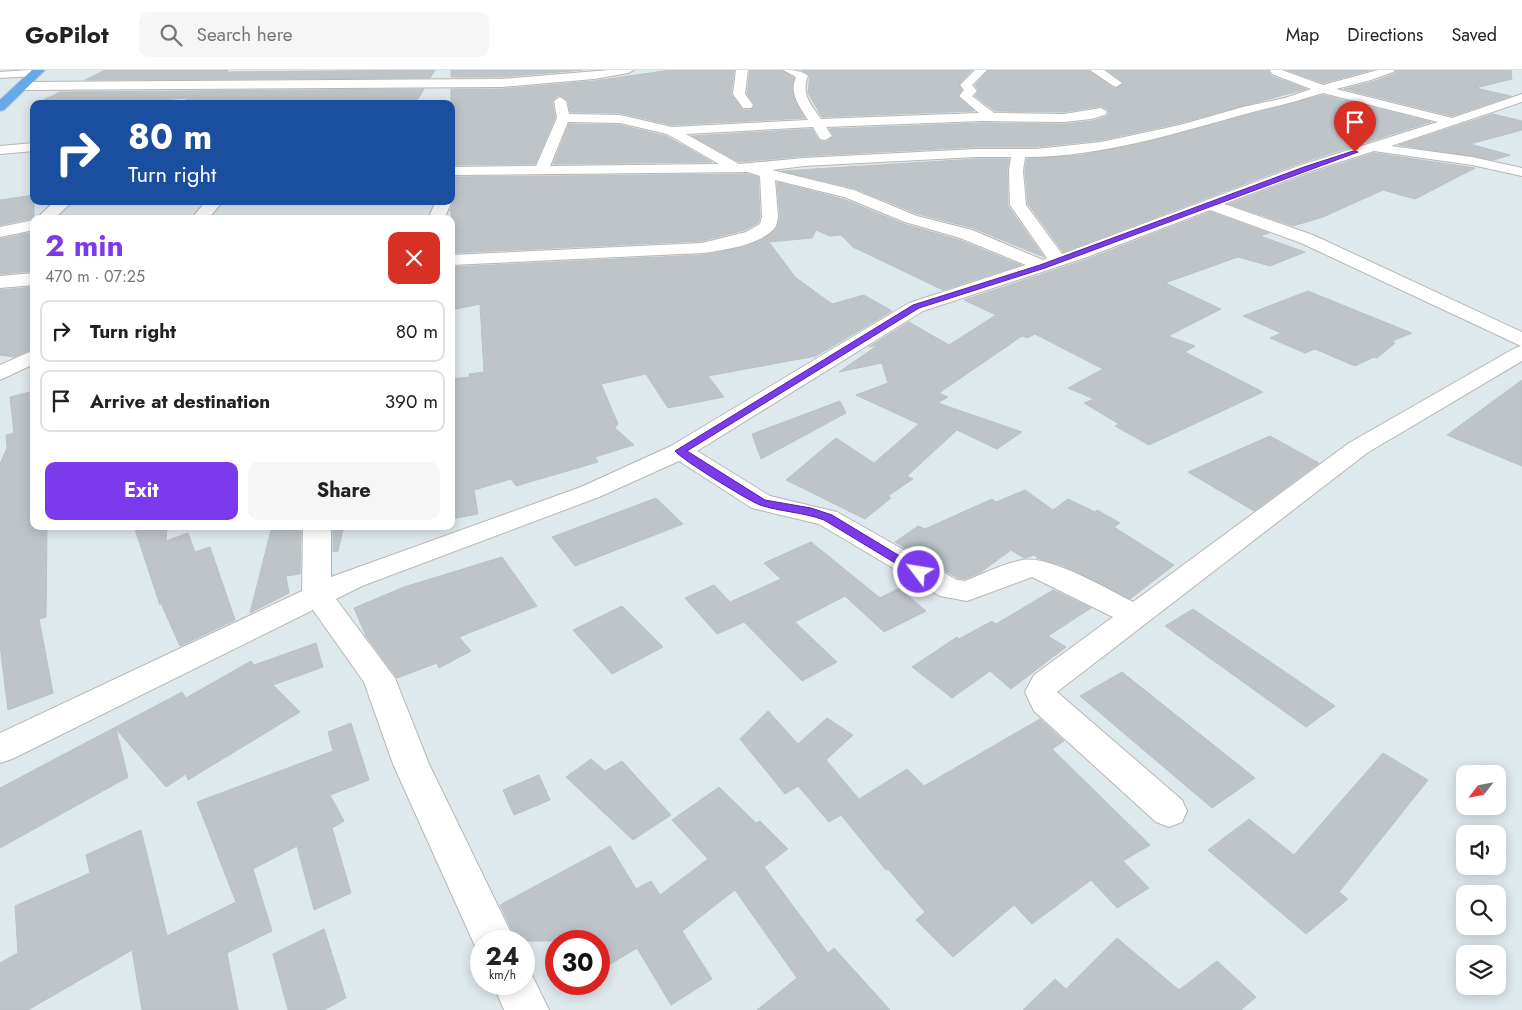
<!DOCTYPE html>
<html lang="en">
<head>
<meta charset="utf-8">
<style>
	body { margin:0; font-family:Jost,sans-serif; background:#f6f6f6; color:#222; height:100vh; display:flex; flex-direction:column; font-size:19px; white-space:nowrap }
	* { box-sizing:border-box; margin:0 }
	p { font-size:16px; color:#767676 }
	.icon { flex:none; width:28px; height:28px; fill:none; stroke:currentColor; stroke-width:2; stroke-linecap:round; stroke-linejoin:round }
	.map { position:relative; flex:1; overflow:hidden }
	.sheet { position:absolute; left:30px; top:145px; width:425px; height:315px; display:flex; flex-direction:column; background:#fff; border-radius:10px; box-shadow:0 2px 12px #0003 }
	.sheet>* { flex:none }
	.guide { position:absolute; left:30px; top:30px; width:425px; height:105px; border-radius:10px; box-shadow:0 2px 12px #0003; background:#1a4fa0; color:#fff; overflow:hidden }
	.needle { width:32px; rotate:238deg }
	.controls { position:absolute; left:1456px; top:695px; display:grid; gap:10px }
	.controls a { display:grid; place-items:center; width:50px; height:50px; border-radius:10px; background:#fff; box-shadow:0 2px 12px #0003; font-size:25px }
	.speed { position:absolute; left:470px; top:860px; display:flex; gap:10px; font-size:25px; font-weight:700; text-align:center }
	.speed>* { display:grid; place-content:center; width:65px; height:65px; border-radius:50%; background:#fff; box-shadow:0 2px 12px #0003; line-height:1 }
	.speed small { font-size:12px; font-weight:400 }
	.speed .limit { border:8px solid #d22; background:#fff; color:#111 }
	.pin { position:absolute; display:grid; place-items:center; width:42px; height:42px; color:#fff; margin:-51px -21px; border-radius:50% 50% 50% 0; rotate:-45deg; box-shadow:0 0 5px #0007 }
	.pin .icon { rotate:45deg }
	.me { position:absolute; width:55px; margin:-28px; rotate:301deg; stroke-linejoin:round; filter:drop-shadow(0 0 4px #0008) }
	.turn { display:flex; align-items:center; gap:18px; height:105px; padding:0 15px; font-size:22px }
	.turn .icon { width:65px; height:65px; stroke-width:2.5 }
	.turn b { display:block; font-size:35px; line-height:42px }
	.round { display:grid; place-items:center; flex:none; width:52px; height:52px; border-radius:10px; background:#f6f6f6 }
	.summary { display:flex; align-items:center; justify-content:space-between; height:85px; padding:0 15px }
	h1 { font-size:30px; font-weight:700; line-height:38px; color:#7c3aed }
	.primary-button { display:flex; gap:10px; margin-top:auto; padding:10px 15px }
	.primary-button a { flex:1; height:58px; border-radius:10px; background:#7c3aed; color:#fff; font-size:20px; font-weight:700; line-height:58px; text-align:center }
	.primary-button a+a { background:#f6f6f6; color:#222 }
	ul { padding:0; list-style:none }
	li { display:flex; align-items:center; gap:15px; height:62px; margin:0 10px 8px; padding:0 5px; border:2px solid #e0e0e0; border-radius:10px }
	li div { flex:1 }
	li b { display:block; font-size:19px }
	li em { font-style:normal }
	header { display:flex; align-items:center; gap:30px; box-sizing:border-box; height:70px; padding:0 25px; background:#fff; border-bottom:1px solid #e0e0e0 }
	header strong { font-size:24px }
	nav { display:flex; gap:28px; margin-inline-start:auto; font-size:18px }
	.search { width:350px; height:45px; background:#f6f6f6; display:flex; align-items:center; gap:12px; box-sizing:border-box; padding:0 18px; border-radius:10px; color:#767676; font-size:19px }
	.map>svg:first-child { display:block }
	.building { fill:#bec4c8; stroke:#b8c2c8 }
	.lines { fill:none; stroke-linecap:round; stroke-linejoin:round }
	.minor-casing { stroke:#bbb5af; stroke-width:2 }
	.major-casing { stroke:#c4c4c4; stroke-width:2 }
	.minor { fill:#fff; fill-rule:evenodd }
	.major { fill:#64abeb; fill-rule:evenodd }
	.route { fill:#7c3aed; stroke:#51269a }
</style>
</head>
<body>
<header>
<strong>GoPilot</strong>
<div class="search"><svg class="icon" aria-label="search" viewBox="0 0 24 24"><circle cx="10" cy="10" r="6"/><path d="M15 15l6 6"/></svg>Search here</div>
<nav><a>Map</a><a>Directions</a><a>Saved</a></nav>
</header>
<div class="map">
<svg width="1522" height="940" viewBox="0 0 1522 940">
	<rect width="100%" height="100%" fill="#dee9ed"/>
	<!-- building -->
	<g class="building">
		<path d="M105,0H228L226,2L435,0L430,8L85,10Z"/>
		<path d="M451,0H583L501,7H451Z"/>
		<path d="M671,0H734L731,24L743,40H751L755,35L747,24L750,0H781L794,8L793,25L805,48L672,55L620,43L570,42L568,31L559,25L552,31L555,48L535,94L451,95V19H501L594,11Z"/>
		<path d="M801,0H972L959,14L962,20L957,26L974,41L822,47L808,23L810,5Z"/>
		<path d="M989,0H1088L1115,19L1124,13L1107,0H1268L1271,6L1306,19L1180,53L1101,70L1036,77H976L804,86L739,92L692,66L812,59L818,70L825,72L834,66L829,59L982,53L1064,54L1092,51L1106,47L1109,43L1108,40L1101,36L1064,42L995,41L975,26L979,21L975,15Z"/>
		<path d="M1287,0H1371L1323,13Z"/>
		<path d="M1397,0H1511L1512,9L1475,18L1511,26L1452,46L1344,19L1372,12L1394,4Z"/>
		<path d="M424,19L415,34H183L187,28L112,34H35L60,22Z"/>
		<path d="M1323,25L1431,52L1300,93L1063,182L1028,134L1025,101L1027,89L1083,85L1139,74Z"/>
		<path d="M1493,44L1522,51V60L1470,74L1510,85L1494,90L1399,75Z"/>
		<path d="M569,54L620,55L666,66L712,92L553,94Z"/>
		<path d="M1374,83L1475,98L1415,129L1383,120L1323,147L1293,156L1229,134L1312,103Z"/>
		<path d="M976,89H1009L1007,101L1008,136L1044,187L973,158L918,144L854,118L782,101Z"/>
		<path d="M748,104L758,107L760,147L758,153L745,160L702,171L451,183V141H450L454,131L451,128V107Z"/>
		<path d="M777,112L843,129L904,154L959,170L1021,195L943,220L853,177L841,165L830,166L816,160L812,168L769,172L795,207L832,234L864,225L892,241L816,286L708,306L724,327L668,338L646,304L601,314L618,354L615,358L634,375L595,387L598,392L516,416L511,409L474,420L478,444L451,449V309L470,307L469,304L484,302L480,234L451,240V197L702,185L742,177L763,169L777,157L780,147Z"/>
		<path d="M34,125V148L0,155V130Z"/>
		<path d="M1210,142L1269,163L1260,166L1305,182L1270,196L1238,187L1165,213L1221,239L1168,266L1195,276L1185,282L1263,322L1149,375L1115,356L1119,354L1084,333L1094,329L1068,318L1103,299L1035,264L1027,268L1022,266L939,323L948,327L938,333L1022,362L997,379L957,360L907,406L913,409L888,426L891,428L865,449L786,410L836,368L874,393L919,354L856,325L888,313L882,293L839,302L878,275L869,277L909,252L949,275L996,245L964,230L1088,189Z"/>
		<path d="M34,162V201L0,204V169Z"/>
		<path d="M34,217V278L14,287L0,285V220Z"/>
		<path d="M1308,221L1367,245L1412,263L1392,271L1395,273L1377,288L1374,287L1355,296L1315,279L1305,283L1270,268L1281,263L1243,246Z"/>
		<path d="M1522,310V396L1447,365Z"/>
		<path d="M34,321V456H47L46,547L39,549L53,623L8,640L0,575V394L7,378L6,365L14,363L10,327Z"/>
		<path d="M840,331L846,343L761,389L752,364Z"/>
		<path d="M1270,366L1319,393L1254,441L1188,402Z"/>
		<path d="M1025,420L1053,440L1068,429L1095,442L1097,440L1120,453L1114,457L1174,495L1130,529L1064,496L1037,488L1035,485L1024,488L1011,480L981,502L965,509L958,508L895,472L918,456L925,459L992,429L996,432Z"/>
		<path d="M656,428L683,454L575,496L552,467Z"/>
		<path d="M134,456H167L166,471L188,463L195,482L210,477L235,550L180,576L160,531V535Z"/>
		<path d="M272,456H301L300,504L286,506L289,523L250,543Z"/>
		<path d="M333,456H344L338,481L333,482Z"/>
		<path d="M811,472L880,528L899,518L926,541L884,562L845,526L795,552L837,592L802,611L744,552L717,564L685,528L714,515L730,532L781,509L764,493Z"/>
		<path d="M502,487L537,536L459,567L471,581L439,598L437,593L397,608L366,566L354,538L404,517Z"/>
		<path d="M1053,520L1091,538L1048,566L1066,577L1011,619L990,601L952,628L912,597L957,567L959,569L992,551L996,554Z"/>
		<path d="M622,536L663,577L612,604L573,560Z"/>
		<path d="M1193,539L1335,636L1306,657L1165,556Z"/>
		<path d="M316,573L323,597L273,615L300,642L188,710L186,704L166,717L116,659L128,707L0,778V718L182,622L186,628L251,591L254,595Z"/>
		<path d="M1122,602L1255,708L1212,738L1080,626Z"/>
		<path d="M768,641L798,674L827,648L853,665L826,690L859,729L907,699L924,716L1040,649L1064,671L1052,679L1150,775L1123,791L1149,818L1117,838L1091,810L1032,854L1014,835L953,887L916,850L925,842L888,799L886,800L841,745L829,752L798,716L785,724L740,669Z"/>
		<path d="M351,653L369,710L330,725L344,751L332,758L351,823L314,840L297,776L253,799L272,861L227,883L238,940H142L132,880L28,940H0V893L18,883L15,836L90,803L86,785L141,760L167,866L236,832L197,732L333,681L328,662Z"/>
		<path d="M1383,683L1428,710L1339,822L1348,829L1306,864L1208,780L1249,749L1294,785Z"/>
		<path d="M591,689L605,701L622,691L671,745L633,770L566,707Z"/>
		<path d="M539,705L550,730L514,745L503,720Z"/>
		<path d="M719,717L756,753L760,751L788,779L764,797L828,883L834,878L890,940H757L797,908L735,820L682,861L712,909L671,935L637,878L599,901V871H517L500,835L610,776L636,819L651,811L660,825L708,789L672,750Z"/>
		<path d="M324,859L346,928L324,940H288L273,884Z"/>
		<path d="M1117,868L1179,920L1217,891L1256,927L1241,940H1023L1055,909L1066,919Z"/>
	</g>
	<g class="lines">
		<!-- minor casing -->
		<g class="minor-casing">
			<g id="minor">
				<path d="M29,0H38L42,3L36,6L0,8V2Z"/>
				<path d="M609,0H634L628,3L594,9L501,17L23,20L17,16L23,12L501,9Z"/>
				<path d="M736,0H748L745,24L753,35L751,38H743L733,24Z"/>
				<path d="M783,0C792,0 801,0 808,6C801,25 810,33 821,49L979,43L959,26L964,20L960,15L975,0H987L972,15L977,21L972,26L994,43L1064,44L1101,38L1107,42L1105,45L1091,49L1064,52L982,51L826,57L832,66L825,70L820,69L813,57L686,64L739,94L804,88L976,79H1036L1101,72L1180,55L1243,37L1285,28L1311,19L1272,4L1270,0H1282L1323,15L1378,0H1395L1393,2L1371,10L1336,19L1452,48L1522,24V32L1391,76L1472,87L1522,98V106L1472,95L1374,81L1311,101L1224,134L1313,165L1522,262V291L1367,383L1057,622L1182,730L1187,741L1182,752L1169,757L1156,752L1034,641L1025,622L1034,605L1113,547L1032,507L967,531L940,526L819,454L752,438L679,391L599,427L362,516L336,529L395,608L429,694L515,871H481V886L479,885L393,694L364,612L313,540L12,689L0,693V663L302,521L303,456H331V507L581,417L671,376L909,233L1026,195L960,168L905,152L844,127L775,110L778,147L776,156C763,175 723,180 702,183L451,195V185L702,173L746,162L760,154L762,147L760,106L748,102L451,105V97L536,96L557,48L554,31L560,27L566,31L569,44L620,45L672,57L808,50C799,35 789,24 796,7ZM1323,23L1438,52L1301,95L1062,184L1026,135L1023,101L1025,87C1102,87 1176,63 1249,43C1274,37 1298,31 1323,23ZM568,52L620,53L667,64L719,94L550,96ZM976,87H1011L1009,101L1010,135L1047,188L1043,190L972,160L917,146L854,120L772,100L804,96ZM1210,140L1301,173L1521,276L1515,278L1349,373L1133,532C1107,519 1050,485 1023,490C1003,493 983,504 965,511L957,510L837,442L770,426L697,381L923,241L1087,187Z"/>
				<path d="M1090,0H1104L1122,13L1116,17L1112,15Z"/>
				<path d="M34,73V81L0,84V76Z"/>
				<path d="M451,130L452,131L444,149H428L436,131Z"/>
				<path d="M55,131H73L54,149H36Z"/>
				<path d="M206,131H223L208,149H191Z"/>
				<path d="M34,150V160L0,167V157Z"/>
				<path d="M34,203V215L0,218V206Z"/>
				<path d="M34,280V294L0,310V295Z"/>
				<path d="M524,897L529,899L549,940H504L493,914H524Z"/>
			</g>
		</g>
		<!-- major casing -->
		<g class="major-casing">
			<path id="major" d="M32,0H45L4,40L0,41V30Z"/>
		</g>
		<!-- minor -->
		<use href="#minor" class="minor"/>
		<!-- major -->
		<use href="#major" class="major"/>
	</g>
	<!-- route -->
	<path class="route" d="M1353,81L1358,82L1045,198L919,238L687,381L765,430L811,438L832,445L923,500L925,502L923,505H915L824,450C803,442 781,442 760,435C749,431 682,390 675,381L913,235L1040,195L1304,97Z"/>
</svg>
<div class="controls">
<a><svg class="needle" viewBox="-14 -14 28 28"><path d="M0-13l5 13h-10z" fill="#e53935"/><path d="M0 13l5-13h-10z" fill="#767676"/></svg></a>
<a><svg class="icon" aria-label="sound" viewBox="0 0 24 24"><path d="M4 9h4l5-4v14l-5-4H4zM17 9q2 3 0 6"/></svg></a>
<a><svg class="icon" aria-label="search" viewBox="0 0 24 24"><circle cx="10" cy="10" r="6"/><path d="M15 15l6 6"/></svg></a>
<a><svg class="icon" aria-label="layers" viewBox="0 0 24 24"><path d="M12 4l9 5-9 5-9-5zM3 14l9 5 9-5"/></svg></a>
</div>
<div class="speed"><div>24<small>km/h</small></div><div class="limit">30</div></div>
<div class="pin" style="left:1355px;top:82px;background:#d93025"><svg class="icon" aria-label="arrive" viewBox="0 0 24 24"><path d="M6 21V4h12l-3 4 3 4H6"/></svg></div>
<svg class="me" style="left:919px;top:502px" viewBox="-20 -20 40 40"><circle r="17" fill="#7c3aed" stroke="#fff" stroke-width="3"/><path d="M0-11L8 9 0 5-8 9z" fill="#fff"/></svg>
<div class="guide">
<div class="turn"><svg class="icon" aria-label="right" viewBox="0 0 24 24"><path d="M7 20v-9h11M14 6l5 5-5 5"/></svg><div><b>80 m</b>Turn right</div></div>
</div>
<section class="sheet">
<div class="summary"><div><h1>2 min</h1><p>470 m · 07:25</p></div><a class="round" style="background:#d93025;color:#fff"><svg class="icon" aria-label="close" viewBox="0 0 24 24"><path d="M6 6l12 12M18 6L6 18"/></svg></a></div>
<ul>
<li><svg class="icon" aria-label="right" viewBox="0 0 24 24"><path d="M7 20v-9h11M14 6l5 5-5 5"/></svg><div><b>Turn right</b></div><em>80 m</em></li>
<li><svg class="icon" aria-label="arrive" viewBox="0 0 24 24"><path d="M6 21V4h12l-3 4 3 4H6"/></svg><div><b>Arrive at destination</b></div><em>390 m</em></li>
</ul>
<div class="primary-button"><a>Exit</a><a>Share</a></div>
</section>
</div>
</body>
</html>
